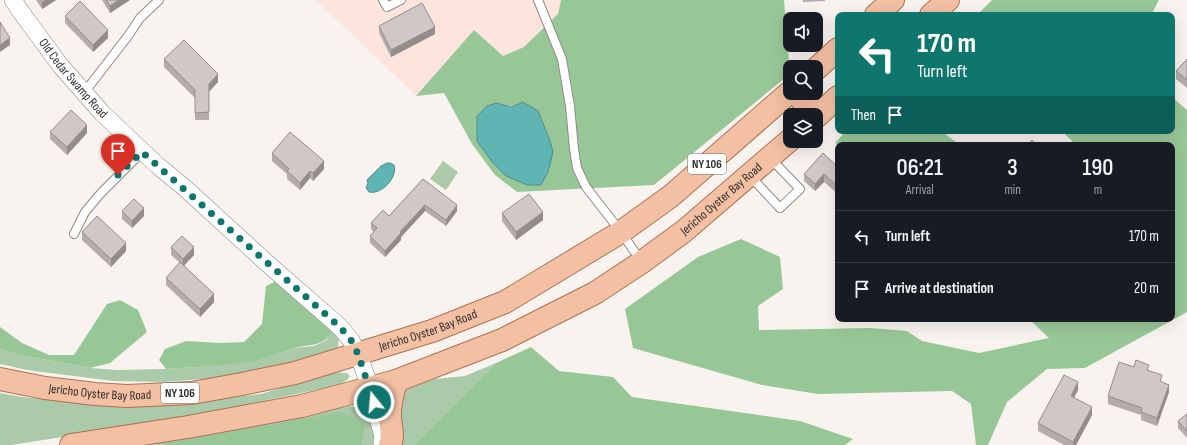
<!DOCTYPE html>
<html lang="en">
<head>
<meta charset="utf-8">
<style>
	body { margin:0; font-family:"Sofia Sans Condensed",sans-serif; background:#20242c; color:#f1f3f6; height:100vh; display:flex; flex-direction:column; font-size:15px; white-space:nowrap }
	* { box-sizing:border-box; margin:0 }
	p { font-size:13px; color:#9ea1a6 }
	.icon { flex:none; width:22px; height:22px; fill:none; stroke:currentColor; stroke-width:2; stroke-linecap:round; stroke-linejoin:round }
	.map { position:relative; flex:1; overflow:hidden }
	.panel { position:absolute; left:835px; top:142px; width:340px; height:180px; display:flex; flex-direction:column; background:#171b24; border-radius:8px; box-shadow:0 4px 16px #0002 }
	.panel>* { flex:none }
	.guide { position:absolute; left:835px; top:12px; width:340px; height:122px; border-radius:8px; box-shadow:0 4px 16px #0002; background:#0f766e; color:#fff; overflow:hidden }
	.controls { position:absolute; left:783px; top:12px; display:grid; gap:8px }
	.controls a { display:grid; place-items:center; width:40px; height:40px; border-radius:8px; background:#171b24; box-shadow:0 4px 16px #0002; font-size:20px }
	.pin { position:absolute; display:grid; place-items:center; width:34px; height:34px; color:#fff; margin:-41px -17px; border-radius:50% 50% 50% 0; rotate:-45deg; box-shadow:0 0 4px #0007 }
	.pin .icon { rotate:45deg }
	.me { position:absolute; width:44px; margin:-22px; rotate:343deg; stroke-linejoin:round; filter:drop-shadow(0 0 3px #0008) }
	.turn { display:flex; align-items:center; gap:14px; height:84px; padding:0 16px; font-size:18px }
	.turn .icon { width:52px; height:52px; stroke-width:2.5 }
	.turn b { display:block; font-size:28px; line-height:34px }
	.then { display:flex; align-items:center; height:38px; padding:0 16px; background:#0003; gap:8px; font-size:15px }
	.eta { display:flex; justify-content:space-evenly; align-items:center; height:68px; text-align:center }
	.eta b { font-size:24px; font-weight:600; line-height:28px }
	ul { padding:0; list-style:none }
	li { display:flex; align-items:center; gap:12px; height:52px; padding:0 16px; border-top:1px solid #363941 }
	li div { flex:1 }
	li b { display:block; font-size:15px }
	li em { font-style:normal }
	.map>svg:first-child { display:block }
	.education { fill:#fde4dc }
	.green { fill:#abcaaa }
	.forest { fill:#98c797; fill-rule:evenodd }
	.water { fill:#5fb4b4; stroke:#518c8b }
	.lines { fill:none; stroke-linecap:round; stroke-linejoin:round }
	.lane-casing { stroke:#8f8a86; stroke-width:10 }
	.street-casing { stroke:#8f8a86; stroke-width:18 }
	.primary-casing { stroke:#aa7252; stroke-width:24 }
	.lane { stroke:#fff; stroke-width:8 }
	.street { stroke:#fff; stroke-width:17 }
	.primary { stroke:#f3c0a4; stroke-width:22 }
	.wall { fill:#b3acab }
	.shaded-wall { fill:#928c8b }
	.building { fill:#d0c8c7; stroke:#928c8b }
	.route { stroke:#0f766e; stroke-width:7; stroke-dasharray:0 12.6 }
	.labels { text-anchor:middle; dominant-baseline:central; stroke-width:4; stroke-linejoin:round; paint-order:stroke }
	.shield { fill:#fff; stroke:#6e6d6b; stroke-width:1 }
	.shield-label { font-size:12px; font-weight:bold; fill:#302e2c }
	.street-label { font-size:13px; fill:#302e2c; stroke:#fff }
</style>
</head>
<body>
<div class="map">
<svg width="1187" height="445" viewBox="0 0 1187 445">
	<rect width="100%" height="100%" fill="#f8f3ee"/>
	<!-- education -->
	<path class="education" d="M316,0H561L558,14L524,47L503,56L474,30L416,96Z"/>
	<!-- green -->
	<g class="green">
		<path d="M443,161L458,172L446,190L430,179Z"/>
		<path d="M335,331L339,338L338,346L334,353L232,377L162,382L113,381L27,370L0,364V349L20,355L90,368L117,370L166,369L212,366L264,358L294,348L314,346L325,341Z"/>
		<path d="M496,363L414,445H397V395L404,391L434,379L465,376Z"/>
		<path d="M334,372L347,373L350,376L347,380L339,385L179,419L11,445H0V393L22,397L104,406L178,404L261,394Z"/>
		<path d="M349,406L362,408L373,420L376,445H362L366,424L164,445H107Z"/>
	</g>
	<!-- forest -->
	<g class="forest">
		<path d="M561,0H784L790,74L654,185L517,192L495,175L472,144L444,93L416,96L474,30L503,56L524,47L558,14ZM496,103L538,111L550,141L553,152L487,106Z"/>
		<path d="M992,0H1159L1151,15H977Z"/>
		<path d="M1172,97L1187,110V312L1085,368L1047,369L1007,402L988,445H976L971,404L952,391L818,394L762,385L633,348L625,309L698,257L741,239L780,257L783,289L758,306L759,330L870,328L907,331L922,341L979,353L1049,338L1029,319H1172V145H1076L1062,131H1172Z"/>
		<path d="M846,131H941L960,145H838L835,143Z"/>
		<path d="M278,280L335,331C318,348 316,343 294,348C284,351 274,355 265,358C234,366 197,367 166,369L159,360L165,349L186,341L220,343L244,342L262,324L266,286Z"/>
		<path d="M120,300L138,310L147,332L110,363L90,368L20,355L0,349V327L22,343L49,355H74L107,304Z"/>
		<path d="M531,347L559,371L613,377L632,397L800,421L853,439L845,445H414L496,363Z"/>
		<path d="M341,412L366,424L362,445H158Z"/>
	</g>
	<!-- water -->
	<g class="water">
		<path d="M523,102L538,111L550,141L553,152L548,172L541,185H527L506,176L493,163L477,141V116L487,106L496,103L512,107Z"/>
		<path d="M387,163H390L394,165C398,178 381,195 369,192L366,188L368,183L367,180L381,166Z"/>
	</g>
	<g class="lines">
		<!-- lane casing -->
		<g class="lane-casing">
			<g id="lane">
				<path d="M383,0L387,7L401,0"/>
				<path d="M538,0L562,59L570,106L574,149L577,168L586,187L621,232L641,261"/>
				<path d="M84,93L128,36L140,18L159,0"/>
				<path d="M750,176L780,208L800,189L771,159"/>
				<path d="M74,234L85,212L101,193L143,151"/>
			</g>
		</g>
		<!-- street casing -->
		<g class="street-casing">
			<g id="street">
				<path id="s1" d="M13,0L21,12L60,65L102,113L157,165L186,189L268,264L340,327L351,340L358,354L371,389L383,437L382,443"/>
			</g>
		</g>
		<!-- primary casing -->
		<g class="primary-casing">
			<g id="primary">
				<path d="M876,15L893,0"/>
				<path d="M931,15L948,0"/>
				<path d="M816,69L838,49"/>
				<path d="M795,93L816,115"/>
				<path d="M816,117L838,97"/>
				<path id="s2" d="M0,379L45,388L95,394L127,396L192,393L242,384L295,373L432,331L505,302L621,232L671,196L790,92"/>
				<path id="s3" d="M71,445L188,427L302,406L396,381L502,340L595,293L642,262L683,232L790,140"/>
				<path d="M390,445C395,434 389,424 390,413C390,402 393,392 396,381"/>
			</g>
		</g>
		<!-- lane -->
		<use href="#lane" class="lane"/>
		<!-- street -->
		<use href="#street" class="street"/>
		<!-- primary -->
		<use href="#primary" class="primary"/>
	</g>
	<!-- wall -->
	<g class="wall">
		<path d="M36,0H56L42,9Z"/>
		<path d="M102,0H130L110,13Z"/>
		<path d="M803,0H825V1L803,2Z"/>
		<path d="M65,16L108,38L93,52L65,23Z"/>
		<path d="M379,26L435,34L391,57L379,33Z"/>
		<path d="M164,59L218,82L209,91V120H195V98L164,67Z"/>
		<path d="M1187,59V88L1176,79V71Z"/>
		<path d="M50,132L87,133L67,155L50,139Z"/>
		<path d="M272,153L324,169L313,181L310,178L300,190L287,179V174L272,161Z"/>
		<path d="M838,167V194L824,182L815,191L804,181V174Z"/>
		<path d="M423,179L457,211L446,226L425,211L401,237V240L385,257L370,243V236L374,232L371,229V223L389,216Z"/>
		<path d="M122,211L144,216L132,228L122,219Z"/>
		<path d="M502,213L543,220L516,240L502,221Z"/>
		<path d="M82,232L126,251L111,267L82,240Z"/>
		<path d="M171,247L194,255L184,266L214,302L200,317L166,285V278L180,263L171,255Z"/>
		<path d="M1134,367L1149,371L1162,382L1169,392L1157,426L1141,420V415L1108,404V396Z"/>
		<path d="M1078,390L1074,398L1092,415L1076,445H1064L1038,431V423Z"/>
		<path d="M1187,414V438L1178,428V421Z"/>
	</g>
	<!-- shaded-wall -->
	<g class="shaded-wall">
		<path d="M45,0H56L42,9V2Z"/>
		<path d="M119,0H130L110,13V6Z"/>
		<path d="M435,27V34L391,57V50Z"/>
		<path d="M108,30V38L93,52V45Z"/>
		<path d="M10,38V45L0,52V45Z"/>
		<path d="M218,74V82L209,92V84Z"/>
		<path d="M87,125V133L67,155V147Z"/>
		<path d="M324,161V169L313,181V173Z"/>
		<path d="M310,171V178L300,190V183Z"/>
		<path d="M824,174V182L815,191V184Z"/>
		<path d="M425,205V211L401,237V240L385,257V251L400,232Z"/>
		<path d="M457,205V211L446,226V220Z"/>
		<path d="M144,208V216L132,228V221Z"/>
		<path d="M543,212V220L516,240V232Z"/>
		<path d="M126,243V251L111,267V259Z"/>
		<path d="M194,247V255L183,266V259Z"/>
		<path d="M214,294V302L200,317V309Z"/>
		<path d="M1078,382V390L1071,403V396Z"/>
		<path d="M1169,385V392L1157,426V418Z"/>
		<path d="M1092,407V415L1076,445H1073V442Z"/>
	</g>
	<!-- building -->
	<g class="building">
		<path d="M106,0H119L110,6Z"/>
		<path d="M80,1L108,30L93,45L65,16Z"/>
		<path d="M422,3L435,27L391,50L379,26Z"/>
		<path d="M0,22L10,38L0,45Z"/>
		<path d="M184,40L218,74L209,84V112L195,113V90L164,59Z"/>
		<path d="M1187,59V80L1176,71Z"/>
		<path d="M71,110L87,125L67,147L50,132Z"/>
		<path d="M290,132L324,161L313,173L310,171L300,183L287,171L289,169L272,153Z"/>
		<path d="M1032,140L1037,145H1028Z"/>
		<path d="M823,153L838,167V187L824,174L815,184L804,174Z"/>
		<path d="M423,179L457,205L446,220L425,205L400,232L401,233L385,251L370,236L377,228L371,223L383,210L389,216Z"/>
		<path d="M529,194L543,212L516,232L502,213Z"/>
		<path d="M134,199L144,208L132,221L122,211Z"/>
		<path d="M97,216L126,243L111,259L82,232Z"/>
		<path d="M182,236L194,247L183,259L171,247Z"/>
		<path d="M180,262L214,294L200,309L166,278Z"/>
		<path d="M1136,360L1149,365L1147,370L1162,375L1160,381L1169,385L1157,418L1141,412L1142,408L1108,396L1119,362L1134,367Z"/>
		<path d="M1064,375L1078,382L1071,396L1092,407L1073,442L1038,423Z"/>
		<path d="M1187,414V431L1178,421Z"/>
	</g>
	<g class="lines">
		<!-- route -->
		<path class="route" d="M118,175L142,152L340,327L351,340L358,354L374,402"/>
	</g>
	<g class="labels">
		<!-- shield labels -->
		<g class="shield">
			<rect x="688" y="154" width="38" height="20" rx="3"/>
			<rect x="161" y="383" width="38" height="20" rx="3"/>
		</g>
		<g class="shield-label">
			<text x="707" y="164">NY 106</text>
			<text x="180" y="393">NY 106</text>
		</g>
		<!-- street labels -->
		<g class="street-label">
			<text stroke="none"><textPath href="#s1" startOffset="99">Old Cedar Swamp Road</textPath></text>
			<text stroke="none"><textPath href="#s3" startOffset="707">Jericho Oyster Bay Road</textPath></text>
			<text stroke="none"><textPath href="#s2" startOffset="438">Jericho Oyster Bay Road</textPath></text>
			<text stroke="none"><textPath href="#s2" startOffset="101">Jericho Oyster Bay Road</textPath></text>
		</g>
	</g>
</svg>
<div class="controls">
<a><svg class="icon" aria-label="sound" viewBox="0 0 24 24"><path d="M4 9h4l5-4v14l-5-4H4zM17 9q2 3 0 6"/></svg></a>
<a><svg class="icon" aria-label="search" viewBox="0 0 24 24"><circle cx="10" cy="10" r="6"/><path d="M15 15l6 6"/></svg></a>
<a><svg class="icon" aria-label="layers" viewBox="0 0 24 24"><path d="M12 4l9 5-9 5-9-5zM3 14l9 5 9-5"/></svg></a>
</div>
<div class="pin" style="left:118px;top:175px;background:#d93025"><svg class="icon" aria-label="arrive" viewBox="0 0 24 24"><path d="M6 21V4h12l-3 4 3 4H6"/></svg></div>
<svg class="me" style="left:374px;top:402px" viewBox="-20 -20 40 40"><circle r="17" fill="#0f766e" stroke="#fff" stroke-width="3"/><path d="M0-11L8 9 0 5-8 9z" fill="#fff"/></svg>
<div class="guide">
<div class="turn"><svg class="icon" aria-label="left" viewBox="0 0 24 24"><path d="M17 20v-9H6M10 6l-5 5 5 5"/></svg><div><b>170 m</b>Turn left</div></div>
<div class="then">Then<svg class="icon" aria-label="arrive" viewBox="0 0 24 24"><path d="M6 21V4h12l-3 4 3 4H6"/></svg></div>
</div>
<section class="panel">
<div class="eta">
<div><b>06:21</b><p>Arrival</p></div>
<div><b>3</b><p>min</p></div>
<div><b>190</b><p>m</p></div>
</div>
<ul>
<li><svg class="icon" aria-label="left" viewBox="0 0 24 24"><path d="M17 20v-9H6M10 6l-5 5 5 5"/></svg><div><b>Turn left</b></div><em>170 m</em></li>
<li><svg class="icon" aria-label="arrive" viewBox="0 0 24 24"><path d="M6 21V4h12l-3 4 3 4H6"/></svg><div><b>Arrive at destination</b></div><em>20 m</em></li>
</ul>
</section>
</div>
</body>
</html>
